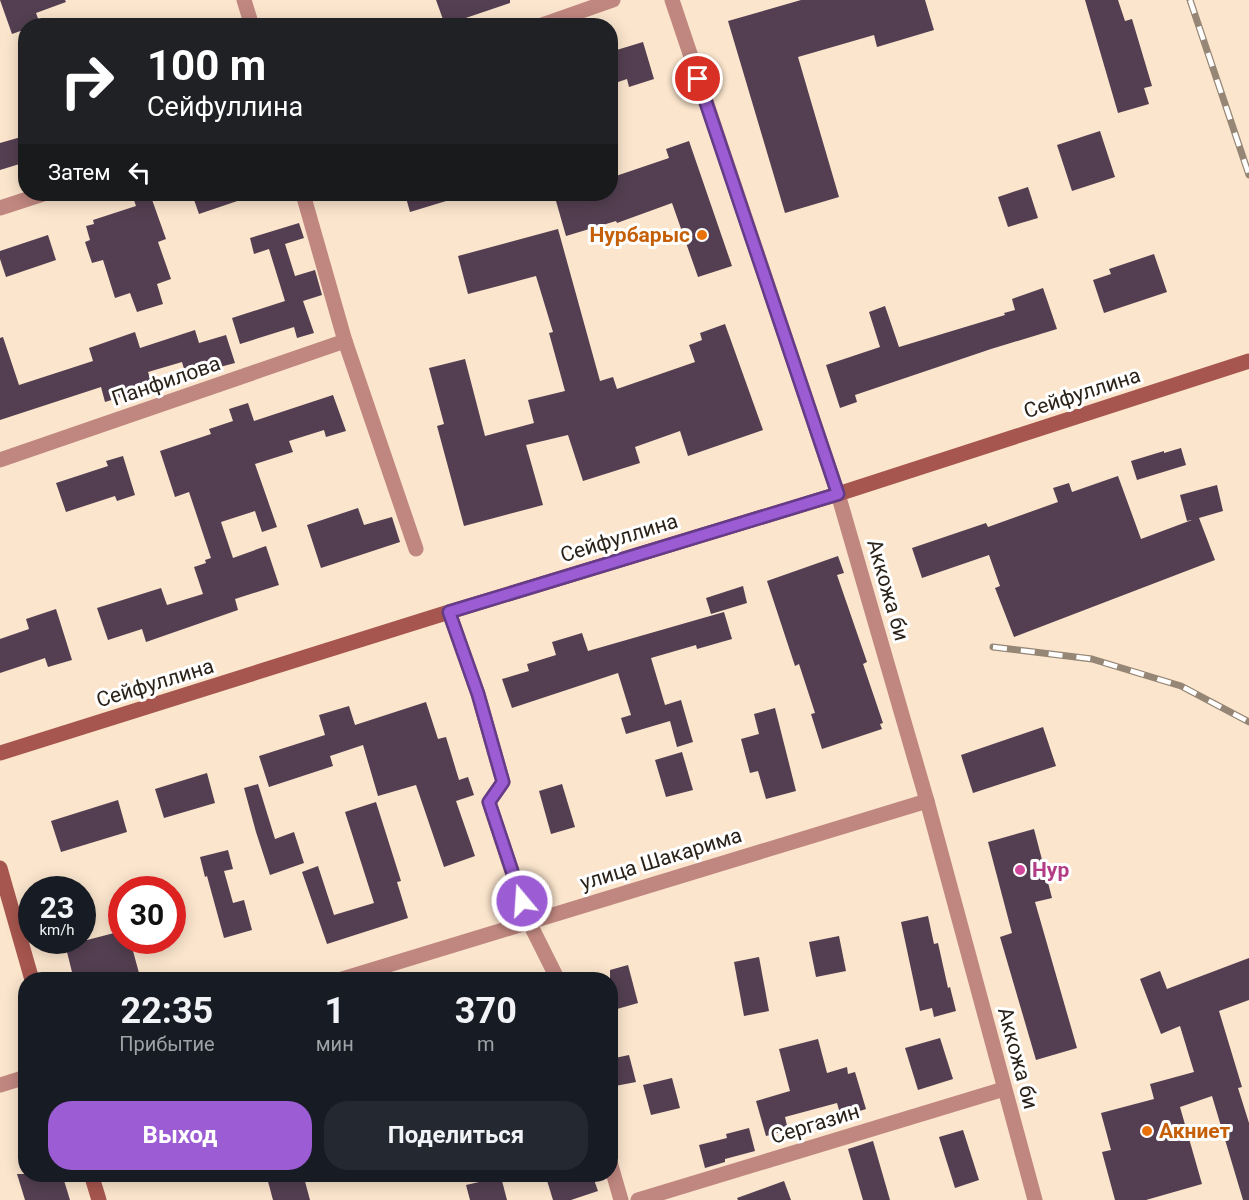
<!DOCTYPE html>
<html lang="ru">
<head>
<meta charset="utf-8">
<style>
	body { margin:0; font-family:Roboto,sans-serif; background:#242831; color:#f1f3f6; height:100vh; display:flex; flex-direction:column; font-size:22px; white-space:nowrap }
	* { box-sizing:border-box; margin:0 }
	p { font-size:20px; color:#9ea1a6 }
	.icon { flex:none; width:33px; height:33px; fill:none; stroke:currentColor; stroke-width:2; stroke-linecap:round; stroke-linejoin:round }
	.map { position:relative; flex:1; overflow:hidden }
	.drawer { position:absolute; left:18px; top:972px; width:600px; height:210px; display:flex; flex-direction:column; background:#171b24; border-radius:24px; box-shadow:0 3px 15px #0003 }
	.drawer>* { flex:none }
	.guide { position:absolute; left:18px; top:18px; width:600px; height:183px; border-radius:24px; box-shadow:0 3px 15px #0003; background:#202124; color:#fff; overflow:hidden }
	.speed { position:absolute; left:18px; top:876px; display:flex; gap:12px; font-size:30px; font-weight:700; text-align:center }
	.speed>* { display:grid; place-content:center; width:78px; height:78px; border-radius:50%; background:#171b24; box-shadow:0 3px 15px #0003; line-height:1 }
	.speed small { font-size:15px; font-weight:400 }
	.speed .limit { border:9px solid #d22; background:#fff; color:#111 }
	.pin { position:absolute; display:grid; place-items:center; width:51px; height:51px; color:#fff; margin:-26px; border:3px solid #fff; border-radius:50%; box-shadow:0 2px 6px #0007 }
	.me { position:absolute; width:66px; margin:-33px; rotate:342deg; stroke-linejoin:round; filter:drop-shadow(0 0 4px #0008) }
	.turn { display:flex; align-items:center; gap:21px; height:126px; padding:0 30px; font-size:27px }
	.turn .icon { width:78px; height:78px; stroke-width:2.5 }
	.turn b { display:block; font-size:42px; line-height:51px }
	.then { display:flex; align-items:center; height:57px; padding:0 30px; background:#0003; gap:12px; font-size:22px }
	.eta { display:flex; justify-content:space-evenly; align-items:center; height:102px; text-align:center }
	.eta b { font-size:36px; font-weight:700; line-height:42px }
	.primary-button { display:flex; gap:12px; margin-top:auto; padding:12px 30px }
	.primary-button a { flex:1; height:69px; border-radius:24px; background:#9c5cd3; color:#fff; font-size:24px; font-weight:700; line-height:69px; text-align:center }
	.primary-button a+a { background:#242831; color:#f1f3f6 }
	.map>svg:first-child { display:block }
	.building { fill:#533f51 }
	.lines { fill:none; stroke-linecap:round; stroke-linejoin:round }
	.street { stroke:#c08780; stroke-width:15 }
	.secondary { stroke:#a6564e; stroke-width:15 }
	.rail-casing { stroke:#958676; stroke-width:7 }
	.rail { stroke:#fff; stroke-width:4.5; stroke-dasharray:14; stroke-linecap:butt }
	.route-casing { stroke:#653c89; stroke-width:15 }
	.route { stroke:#9c5cd3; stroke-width:10 }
	.food-dot { fill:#e8710a; stroke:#fff; stroke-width:2 }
	.hotel-dot { fill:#d1479c; stroke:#fff; stroke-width:2 }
	.labels { text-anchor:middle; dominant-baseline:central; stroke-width:6; stroke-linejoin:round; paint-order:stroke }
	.food-label { font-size:21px; font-weight:bold; fill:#c56008; stroke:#fff; text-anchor:end }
	.street-label { font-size:21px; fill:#2b231a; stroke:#fff }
	.hotel-label { font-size:21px; font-weight:bold; fill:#b23c85; stroke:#fff; text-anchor:start }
</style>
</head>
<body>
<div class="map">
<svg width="1249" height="1200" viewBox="0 0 1249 1200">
	<rect width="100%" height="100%" fill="#fbe5cd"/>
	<!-- building -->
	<g class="building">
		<path d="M0,0H65L66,2L36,13L40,24L26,26V29L12,34Z"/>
		<path d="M436,0H510V3L445,25Z"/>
		<path d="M801,0H925L934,30L877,47L874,35L798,57L839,197L785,213L728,21Z"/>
		<path d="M1085,0H1118L1125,21L1132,19L1152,86L1144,88L1149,104L1118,113Z"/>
		<path d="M643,42L654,79L629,87L627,79L618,82L610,59V52Z"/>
		<path d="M1100,131L1115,177L1072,191L1057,145Z"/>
		<path d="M21,137L26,151V162L0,170V143Z"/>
		<path d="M689,141L732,266L698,277L672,203L617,223L616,221L566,236L554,194H610V178L669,158L666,149Z"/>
		<path d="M1028,187L1038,218L1008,227L998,197Z"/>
		<path d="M132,194H150L166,239L158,242L171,279L157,284L163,304L137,312L130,293L115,298L103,260L92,263L85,242L90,240L86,226L94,224L93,220L136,206Z"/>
		<path d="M192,194H251L252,196L199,214Z"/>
		<path d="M405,194H456V198L410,212Z"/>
		<path d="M299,223L304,238L285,244L295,276L315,270L322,295L303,301L314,333L297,338L294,327L240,344L232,318L285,301L269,249L254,254L250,238Z"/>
		<path d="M558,229L600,381L613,377L617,389L695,362L689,345L702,340L700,333L725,324L763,430L688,456L680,431L635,447L640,463L583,481L568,435L526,445L543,505L464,526L437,426L444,424L429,368L465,359L485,436L534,423L528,400L565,391L549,333L553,332L536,276L468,294L458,256Z"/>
		<path d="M48,235L56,260L6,277L0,259V251Z"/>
		<path d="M1154,254L1167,292L1104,313L1093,280L1111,274L1109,269Z"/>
		<path d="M1043,288L1057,329L991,349L855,395L857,402L840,408L826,365L880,347L869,312L885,306L899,347L1005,315L1004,313L1015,310L1012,299Z"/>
		<path d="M195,330L199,343L226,335L235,363L216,368V366L186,376L182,362L148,372L153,387L105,402L101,387L0,420V338L3,337L19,385L93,361L89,348L135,332L140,348Z"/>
		<path d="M333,395L346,431L326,437L324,430L289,441L293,452L255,464L277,527L262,532L255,511L221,522L233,558L266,546L279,585L235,599L238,610L146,642L142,629L108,640L97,608L161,588L167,605L203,594L194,567L206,563L205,560L211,558L189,492L175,497L160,451L211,434L209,429L233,421L229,409L248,403L254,421Z"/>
		<path d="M1181,448L1186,465L1137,480L1131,461L1164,451V453Z"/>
		<path d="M123,456L135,495L117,501L115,496L66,512L56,483L108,466L106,461Z"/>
		<path d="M1118,476L1141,539L1192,520L1187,521L1180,495L1217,485L1223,511L1199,518L1215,560L1014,637L995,588L1000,586L989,555L922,578L912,548L986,523L988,527L1058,502L1053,488L1069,483L1072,492Z"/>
		<path d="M358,508L364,525L392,517L400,542L321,568L307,525Z"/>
		<path d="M838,556L844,573L837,575L867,662L863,664L883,723L880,724L882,729L822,749L811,714L815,713L799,664L795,666L767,581Z"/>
		<path d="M743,586L747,603L711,614L706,598Z"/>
		<path d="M56,609L72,660L48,667L45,658L0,673V639L29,629L26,619Z"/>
		<path d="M724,612L732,639L697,649L696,645L651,658L665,705L681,700L693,742L677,747L670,721L626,734L621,718L631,715L618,673L512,708L502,679L529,671L527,664L556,655L552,642L582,633L588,651Z"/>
		<path d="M426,702L438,739L446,737L459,780L468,777L474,795L456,801L475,856L444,867L416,785L378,796L363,745L330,756L333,766L269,787L259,756L325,735L319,715L349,706L355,725Z"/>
		<path d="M775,708L796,791L766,799L758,771L750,773L741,739L759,734L754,714Z"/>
		<path d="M1043,727L1056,766L973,793L961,755Z"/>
		<path d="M682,752L693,790L666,797L655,760Z"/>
		<path d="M207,773L215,803L164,818L155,789Z"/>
		<path d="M258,784L275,839L294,832L304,863L270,875L256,832L244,788Z"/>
		<path d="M562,784L575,827L551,834L539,791Z"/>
		<path d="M118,800L127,832L61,852L51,821Z"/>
		<path d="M376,802L401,881L397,882L408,918L327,944L302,872L318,866L334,915L374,903L345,812Z"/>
		<path d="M1034,829L1052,898L1035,902L1077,1048L1036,1060L1000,937L1012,933L988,842Z"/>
		<path d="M228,850L233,869L224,871L233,903L244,900L252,930L224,938L207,876L205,877L200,857Z"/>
		<path d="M928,916L934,944L938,943L948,988L950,987L956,1011L934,1017L932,1008L920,1011L901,922Z"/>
		<path d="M122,931V940H130L139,973L114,980H74L64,940H87Z"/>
		<path d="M839,936L846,971L816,977L809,942Z"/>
		<path d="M759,957L769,1011L744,1016L734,962Z"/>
		<path d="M1249,958V1000L1219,1011L1242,1087L1238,1088L1249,1123V1200H1243L1212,1096L1180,1107L1202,1184L1146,1200H1115L1102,1152L1111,1150L1101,1113L1154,1099L1150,1084L1194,1072L1180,1026L1161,1034L1140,979L1160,971L1167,989Z"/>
		<path d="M628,965L638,1003L610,1011V970Z"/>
		<path d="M940,1038L953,1079L918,1090L905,1048Z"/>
		<path d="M818,1039L827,1073L847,1067L848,1074L855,1072L866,1109L841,1117L837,1103L785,1117L788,1130L766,1136L756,1101L790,1091L779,1049Z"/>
		<path d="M629,1055L636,1082L610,1087V1059Z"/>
		<path d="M672,1078L680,1108L651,1115L643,1085Z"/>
		<path d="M749,1128L755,1151L725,1159V1162L705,1168L699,1145L727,1138L726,1134Z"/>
		<path d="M963,1130L979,1180L955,1188L939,1137Z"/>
		<path d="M873,1141L890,1200H863L848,1149Z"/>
		<path d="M17,1174H62L70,1200H25Z"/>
		<path d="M266,1174H303L310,1200H273Z"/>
		<path d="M545,1174H592L598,1191L571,1200H553Z"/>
		<path d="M501,1177L507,1200H470L466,1185Z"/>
		<path d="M784,1181L791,1200H738L737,1198Z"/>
	</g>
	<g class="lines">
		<!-- street -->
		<g class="street">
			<path d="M244,0L252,26"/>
			<path d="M672,0L838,494L927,801L1035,1200"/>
			<path d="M539,26L613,0"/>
			<path d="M303,194L345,341L416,549"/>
			<path d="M0,208L43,194"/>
			<path d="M0,460L345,341"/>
			<path d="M449,612L478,694L503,782L489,802L528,920L558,980"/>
			<path d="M339,980L927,801"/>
			<path d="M0,1085L26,1077"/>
			<path d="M610,1162L621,1200"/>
			<path d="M638,1200L1004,1089"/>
		</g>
		<!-- secondary -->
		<g class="secondary">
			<path d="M0,753L449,612L838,494L1249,361"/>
			<path d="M0,868L32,980"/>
			<path d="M91,1174L99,1200"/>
		</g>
		<!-- rail casing -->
		<g class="rail-casing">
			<g id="rail">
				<path d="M1190,0L1249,175"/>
				<path d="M993,647L1092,659L1181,686L1249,722"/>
			</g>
		</g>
		<!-- rail -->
		<use href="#rail" class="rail"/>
	</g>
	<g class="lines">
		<!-- route casing -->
		<g class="route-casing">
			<path id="route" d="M522,901L489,802L503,782L478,694L449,612L838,494L698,79"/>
		</g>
		<!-- route -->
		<use href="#route" class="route"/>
	</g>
	<!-- markers -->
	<g class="food-dot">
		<circle cx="702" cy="235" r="6"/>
		<circle cx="1147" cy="1131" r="6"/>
	</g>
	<circle class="hotel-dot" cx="1020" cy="870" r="6"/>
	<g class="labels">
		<!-- food labels -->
		<g class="food-label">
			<text x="690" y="235">Нурбарыс</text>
			<text x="1159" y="1131" text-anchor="start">Акниет</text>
		</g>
		<!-- street labels -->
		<g class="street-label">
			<text transform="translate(166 381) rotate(-19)">Панфилова</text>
			<text transform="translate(1082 393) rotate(-18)">Сейфуллина</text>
			<text transform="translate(619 538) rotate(-17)">Сейфуллина</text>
			<text transform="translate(888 590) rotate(74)">Аккожа би</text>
			<text transform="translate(155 683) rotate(-17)">Сейфуллина</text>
			<text transform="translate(661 859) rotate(-17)">улица Шакарима</text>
			<text transform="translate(1018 1058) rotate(75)">Аккожа би</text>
			<text transform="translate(815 1124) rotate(-17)">Сергазин</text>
		</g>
		<!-- hotel labels -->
		<g class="hotel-label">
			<text x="1032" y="870">Нур</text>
		</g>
	</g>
</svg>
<div class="speed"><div>23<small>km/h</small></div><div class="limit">30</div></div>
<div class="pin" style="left:698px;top:79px;background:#d93025"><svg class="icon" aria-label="arrive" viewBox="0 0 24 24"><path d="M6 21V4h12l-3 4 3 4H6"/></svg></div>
<svg class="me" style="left:522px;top:901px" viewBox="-20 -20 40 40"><circle r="17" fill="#9c5cd3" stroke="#fff" stroke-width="3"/><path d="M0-11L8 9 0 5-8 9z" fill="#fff"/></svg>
<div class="guide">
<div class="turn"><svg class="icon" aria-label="right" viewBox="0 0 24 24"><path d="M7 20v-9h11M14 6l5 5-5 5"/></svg><div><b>100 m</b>Сейфуллина</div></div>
<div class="then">Затем<svg class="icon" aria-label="left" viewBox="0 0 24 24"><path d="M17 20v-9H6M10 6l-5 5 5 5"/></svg></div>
</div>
<section class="drawer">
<div class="eta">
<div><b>22:35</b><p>Прибытие</p></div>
<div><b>1</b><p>мин</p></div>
<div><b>370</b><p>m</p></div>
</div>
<div class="primary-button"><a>Выход</a><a>Поделиться</a></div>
</section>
</div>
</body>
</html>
